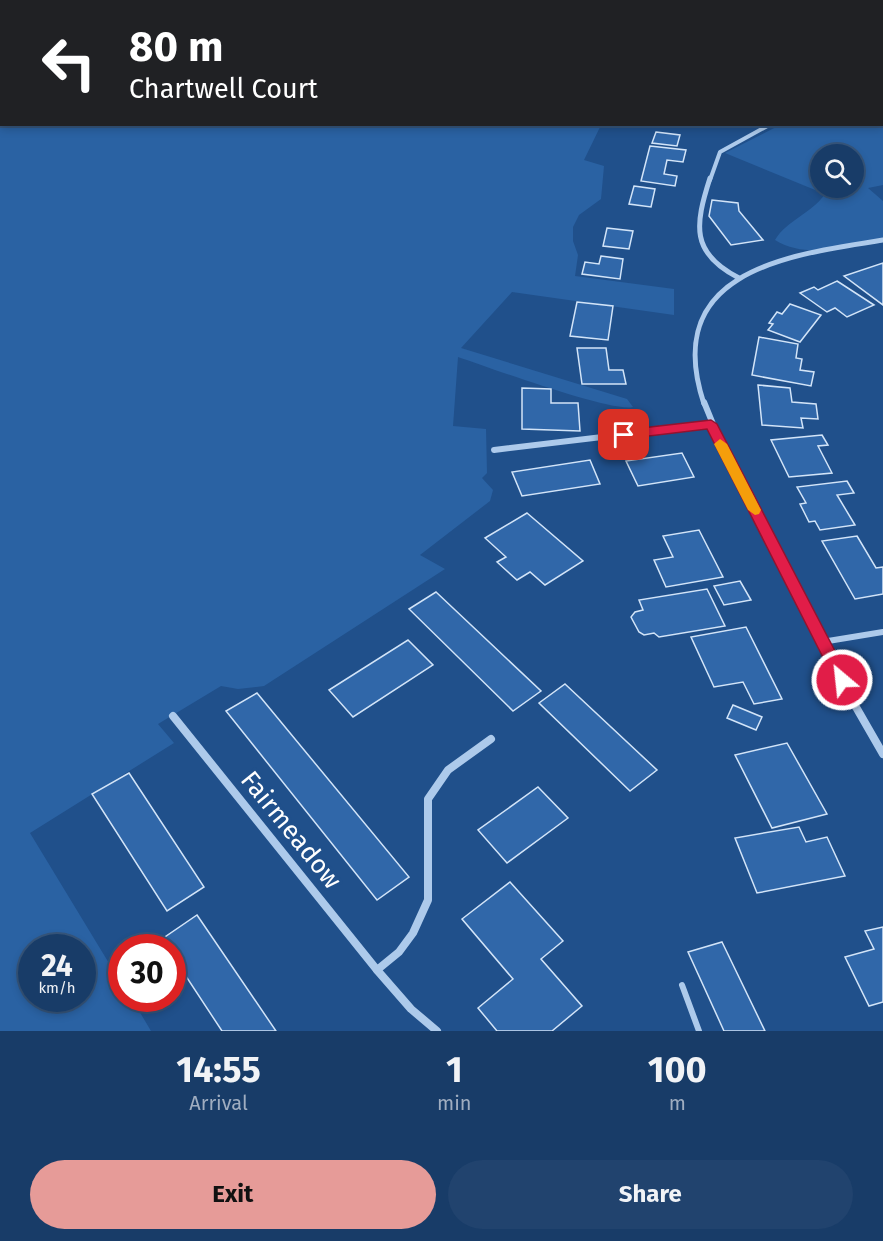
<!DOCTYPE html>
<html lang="en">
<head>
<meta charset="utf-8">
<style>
	body { margin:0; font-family:"Fira Sans",sans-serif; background:#21436e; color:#f1f3f6; height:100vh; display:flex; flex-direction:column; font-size:22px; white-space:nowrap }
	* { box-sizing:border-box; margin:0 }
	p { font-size:20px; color:#9fadc0 }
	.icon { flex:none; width:33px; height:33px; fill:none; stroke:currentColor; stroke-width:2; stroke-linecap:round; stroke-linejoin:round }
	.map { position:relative; height:1031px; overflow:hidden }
	.side { display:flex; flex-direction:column; background:#183c68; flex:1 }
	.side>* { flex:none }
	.guide { position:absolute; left:0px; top:0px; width:884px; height:126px; box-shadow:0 3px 9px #0003,0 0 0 2px #36567c; background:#202124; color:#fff; overflow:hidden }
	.controls { position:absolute; left:810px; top:144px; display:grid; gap:12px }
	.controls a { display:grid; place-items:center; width:54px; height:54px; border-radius:50%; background:#183c68; box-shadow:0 3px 9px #0003,0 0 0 2px #36567c; font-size:30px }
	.speed { position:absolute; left:18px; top:934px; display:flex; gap:12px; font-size:30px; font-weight:700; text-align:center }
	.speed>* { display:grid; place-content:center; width:78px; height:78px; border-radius:50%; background:#183c68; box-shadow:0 3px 9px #0003,0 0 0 2px #36567c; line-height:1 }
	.speed small { font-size:15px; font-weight:400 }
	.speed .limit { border:9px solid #d22; background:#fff; color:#111 }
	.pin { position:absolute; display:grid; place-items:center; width:51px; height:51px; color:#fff; margin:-26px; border-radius:12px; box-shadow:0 3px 9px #0006 }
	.me { position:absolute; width:66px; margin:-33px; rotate:332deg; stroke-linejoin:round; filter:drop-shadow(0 0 4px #0008) }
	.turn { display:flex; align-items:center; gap:21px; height:126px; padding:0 30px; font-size:27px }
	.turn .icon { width:78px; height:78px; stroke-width:2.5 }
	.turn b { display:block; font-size:42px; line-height:51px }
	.eta { display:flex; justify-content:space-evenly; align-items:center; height:102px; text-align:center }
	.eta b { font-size:36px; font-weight:700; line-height:42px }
	.cta { display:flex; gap:12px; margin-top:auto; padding:12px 30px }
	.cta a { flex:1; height:69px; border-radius:36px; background:#e69b98; color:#111; font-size:24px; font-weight:700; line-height:69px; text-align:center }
	.cta a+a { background:#21436e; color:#f1f3f6 }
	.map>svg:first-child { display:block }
	.green { fill:#2a62a3; fill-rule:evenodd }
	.building { fill:#3067a9; stroke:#d2e4f8; stroke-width:1.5 }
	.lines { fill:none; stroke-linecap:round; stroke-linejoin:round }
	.lane { stroke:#adcaeb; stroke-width:6 }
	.street-far3 { stroke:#adcaeb; stroke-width:4 }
	.street-far2 { stroke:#adcaeb; stroke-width:5 }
	.street-far1 { stroke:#adcaeb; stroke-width:6 }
	.street { stroke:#adcaeb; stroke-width:8 }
	.route { fill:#e11d48; stroke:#92132f; stroke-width:1.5 }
	.slow { fill:#f59e0b }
	.labels { text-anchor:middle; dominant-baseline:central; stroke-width:6; stroke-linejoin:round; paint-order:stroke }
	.near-street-label { font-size:26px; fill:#fff; stroke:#20508b }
</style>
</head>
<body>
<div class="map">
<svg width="883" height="1031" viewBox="0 0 883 1031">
	<rect width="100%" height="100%" fill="#20508b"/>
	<!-- green -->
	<g class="green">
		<path d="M0,0H833L2,2V124L601,125L584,160L604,166L601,199L579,215L573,227V241L578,255L575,276L674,289V315L512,292L461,348L627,399L633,407C612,413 488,367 458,357L453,426L486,429L487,473L482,478L493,490L490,501L420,555L445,569L264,686L238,689L221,686L158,724L174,743L30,833L121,983L122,999H132L151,1031H0ZM32,948H82V999H32Z"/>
		<path d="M850,0H883V185L868,188L883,201V240C847,246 808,260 775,240C787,220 811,214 825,194L725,153L780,125L882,124V2ZM820,154H854V188H820Z"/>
	</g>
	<!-- building -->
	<g class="building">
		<path d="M656,132L680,135L677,146L652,143Z"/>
		<path d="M650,146L686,150L683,162L667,160L664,174L677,176L675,186L641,181Z"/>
		<path d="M634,186L655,189L651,207L629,204Z"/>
		<path d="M712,200L738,203L739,211L763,240L731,245L709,216Z"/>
		<path d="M607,228L633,231L629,249L603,246Z"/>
		<path d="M601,256L623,259L620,279L582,274L585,262L599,264Z"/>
		<path d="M883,263V305L844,276Z"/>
		<path d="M837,281L874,305L847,317L835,308L827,312L800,293L814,287L818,290Z"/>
		<path d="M577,302L613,306L608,340L570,336Z"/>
		<path d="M790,304L821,315L800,342L768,330L773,324L769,323L777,312L782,314Z"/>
		<path d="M759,337L798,344L796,358L802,359L800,370L814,372L811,386L752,375Z"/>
		<path d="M577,348H606L609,370H623L626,384H582Z"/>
		<path d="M758,385L790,388L792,402L816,404L818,419L801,418L803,428L762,425Z"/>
		<path d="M522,388L551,389V403H578L580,431L522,429Z"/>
		<path d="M822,435L828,445L818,446L832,473L789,477L771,440Z"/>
		<path d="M682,453L694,477L638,486L626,461Z"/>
		<path d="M590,460L600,484L522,496L512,472Z"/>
		<path d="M847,481L854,493L837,495L855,525L820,530L815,521L809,522L800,504L806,503L797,487Z"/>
		<path d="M527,513L583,561L545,585L530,572L517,580L497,562L506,557L485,538Z"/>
		<path d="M699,530L723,577L666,587L654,560L673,557L663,536Z"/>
		<path d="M857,536L876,568L883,567V594L855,599L822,541Z"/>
		<path d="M740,581L751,600L724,605L714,586Z"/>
		<path d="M707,589L725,626L659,637L654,633L644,635L639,632L631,617L635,612L643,610L639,600Z"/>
		<path d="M436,592L541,691L513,711L409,609Z"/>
		<path d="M746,627L782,699L754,704L743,682L714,687L691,637Z"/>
		<path d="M408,640L433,665L353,717L329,690Z"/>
		<path d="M565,684L657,770L630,791L539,703Z"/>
		<path d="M257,693L409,877L377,900L226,711Z"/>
		<path d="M733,705L762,717L756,730L727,718Z"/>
		<path d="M787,743L827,814L772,828L735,755Z"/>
		<path d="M129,773L204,887L167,911L92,794Z"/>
		<path d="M538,787L568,818L507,863L478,830Z"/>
		<path d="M799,827L806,842L827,837L845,876L757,893L735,838Z"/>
		<path d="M510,882L563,941L541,959L582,1006L552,1031H497L478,1008L513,979L462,919Z"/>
		<path d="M197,915L276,1031H222L172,955V948H168L162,939Z"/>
		<path d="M883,927V1002L869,1006L845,957L874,949L865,931Z"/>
		<path d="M722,942L765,1031H724L688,952Z"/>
	</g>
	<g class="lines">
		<!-- lane -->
		<path class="lane" d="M682,985L699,1031"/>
		<!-- street-far3 -->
		<path class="street-far3" d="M710,180L720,152L771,124"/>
		<!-- street-far2 -->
		<g class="street-far2">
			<path d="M710,178C695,225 690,253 739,278"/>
			<path d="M704,404C660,271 787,255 883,240"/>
		</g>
		<!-- street-far1 -->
		<g class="street-far1">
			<path d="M704,402L726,456L842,683"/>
			<path d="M494,450L711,424"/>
			<path d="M822,642L883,632"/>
		</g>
		<!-- street -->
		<g class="street">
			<path d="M841,681L883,754"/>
			<path d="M173,716L377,970L411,1009L437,1031"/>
			<path d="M377,970L399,952L413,933L428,900V799L448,770L491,739"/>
		</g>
	</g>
	<!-- route -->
	<path class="route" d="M711,420L717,424L848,676L850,680L848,685L842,687L837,685L707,429L624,439L618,435L624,430Z"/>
	<!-- slow -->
	<path class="slow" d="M720,439L727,444L761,510L759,514L755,515L748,510L714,444Z"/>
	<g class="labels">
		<!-- near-street labels -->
		<g class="near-street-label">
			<text transform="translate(291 830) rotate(51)">Fairmeadow</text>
		</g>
	</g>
</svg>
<div class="controls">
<a><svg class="icon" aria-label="search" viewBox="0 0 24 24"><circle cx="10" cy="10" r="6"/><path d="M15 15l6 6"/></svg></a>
</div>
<div class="speed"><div>24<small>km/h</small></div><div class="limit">30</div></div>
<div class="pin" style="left:624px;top:435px;background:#d93025"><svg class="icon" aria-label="arrive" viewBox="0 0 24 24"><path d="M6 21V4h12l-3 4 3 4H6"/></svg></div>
<svg class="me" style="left:842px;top:680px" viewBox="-20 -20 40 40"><circle r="17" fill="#e11d48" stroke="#fff" stroke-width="3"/><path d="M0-11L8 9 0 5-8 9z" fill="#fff"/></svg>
<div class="guide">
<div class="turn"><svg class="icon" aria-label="left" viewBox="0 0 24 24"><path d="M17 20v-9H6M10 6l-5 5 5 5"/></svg><div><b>80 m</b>Chartwell Court</div></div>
</div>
</div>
<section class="side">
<div class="eta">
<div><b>14:55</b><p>Arrival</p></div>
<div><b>1</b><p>min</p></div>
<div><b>100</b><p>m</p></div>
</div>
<div class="cta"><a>Exit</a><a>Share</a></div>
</section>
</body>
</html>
